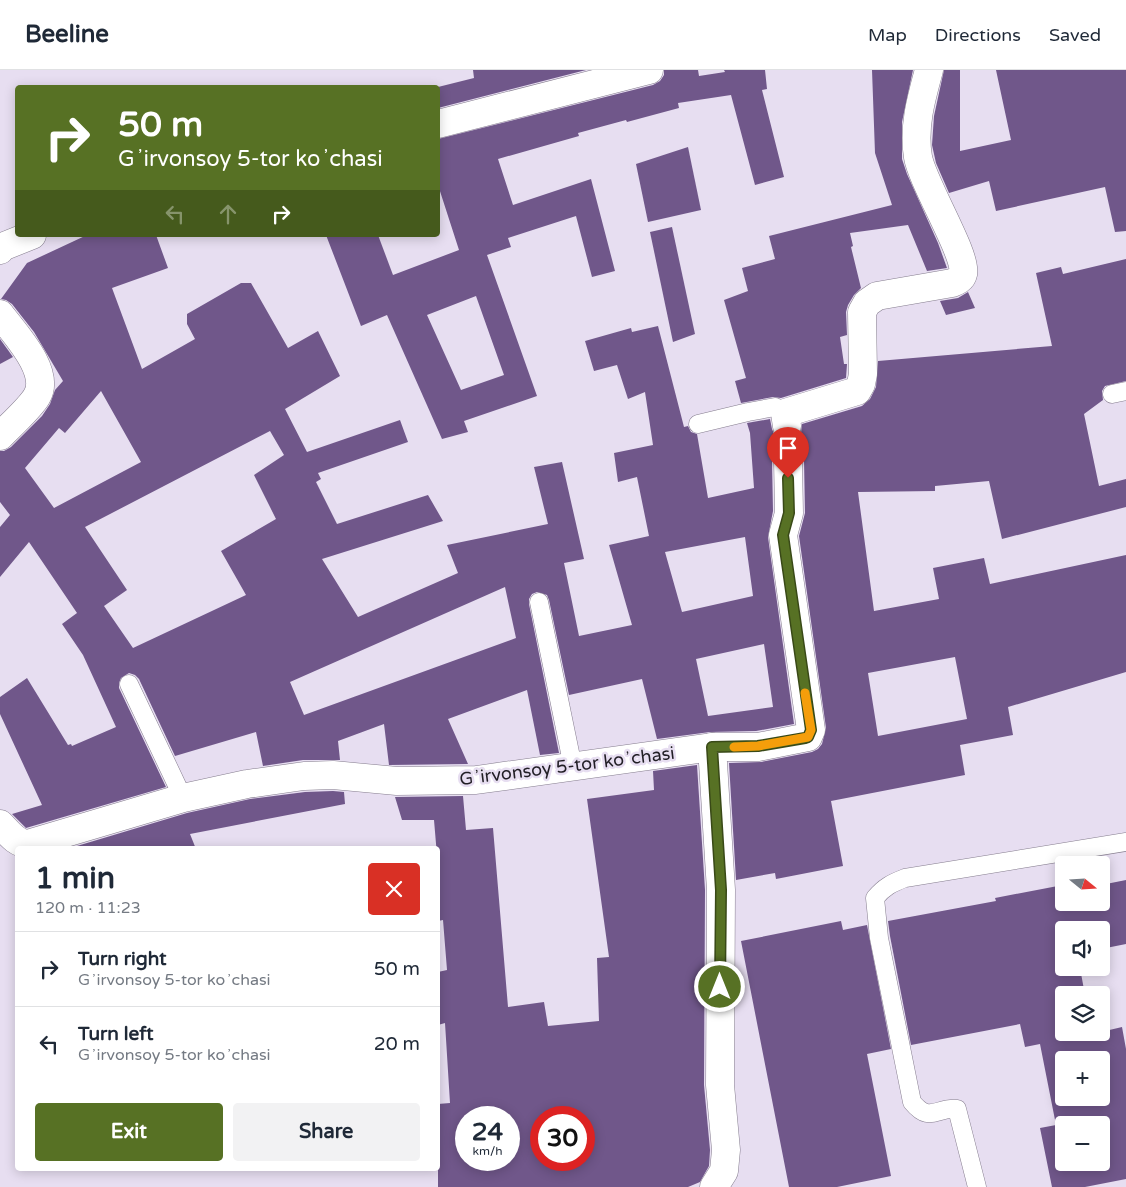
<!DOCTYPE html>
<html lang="en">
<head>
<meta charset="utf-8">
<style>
	body { margin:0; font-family:"Varela Round",sans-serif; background:#f2f2f3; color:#1f2937; height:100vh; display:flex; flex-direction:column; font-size:19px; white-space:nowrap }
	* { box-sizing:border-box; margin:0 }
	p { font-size:16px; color:#747a83 }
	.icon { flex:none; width:28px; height:28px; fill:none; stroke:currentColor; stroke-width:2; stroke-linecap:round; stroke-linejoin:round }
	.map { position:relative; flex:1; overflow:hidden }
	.drawer { position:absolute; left:15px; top:776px; width:425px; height:325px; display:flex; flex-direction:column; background:#fff; border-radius:5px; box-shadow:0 2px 12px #0003 }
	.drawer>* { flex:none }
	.top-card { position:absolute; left:15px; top:15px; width:425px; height:152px; border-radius:5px; box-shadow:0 2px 12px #0003; background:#577124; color:#fff; overflow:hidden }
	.needle { width:32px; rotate:108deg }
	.fabs { position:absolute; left:1055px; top:786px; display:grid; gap:10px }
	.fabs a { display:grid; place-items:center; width:55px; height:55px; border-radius:5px; background:#fff; box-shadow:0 2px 12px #0003; font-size:25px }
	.speed { position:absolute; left:455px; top:1036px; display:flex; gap:10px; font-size:25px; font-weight:700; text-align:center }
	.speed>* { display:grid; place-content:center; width:65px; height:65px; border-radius:50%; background:#fff; box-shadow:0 2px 12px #0003; line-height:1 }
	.speed small { font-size:12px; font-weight:400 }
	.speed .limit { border:8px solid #d22; background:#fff; color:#111 }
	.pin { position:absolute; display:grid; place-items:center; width:42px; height:42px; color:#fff; margin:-51px -21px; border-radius:50% 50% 50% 0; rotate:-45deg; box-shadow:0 0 5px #0007 }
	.pin .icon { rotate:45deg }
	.me { position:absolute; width:55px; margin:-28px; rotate:0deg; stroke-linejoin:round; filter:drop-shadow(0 0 4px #0008) }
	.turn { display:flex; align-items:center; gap:18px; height:105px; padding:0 20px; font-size:22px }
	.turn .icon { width:65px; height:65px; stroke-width:2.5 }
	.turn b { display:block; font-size:35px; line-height:42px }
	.lanes { display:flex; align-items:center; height:48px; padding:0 20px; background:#0003; justify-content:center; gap:25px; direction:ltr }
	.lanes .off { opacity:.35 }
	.round { display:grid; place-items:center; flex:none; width:52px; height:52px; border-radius:5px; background:#f2f2f3 }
	.head { display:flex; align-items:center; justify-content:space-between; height:85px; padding:0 20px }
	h1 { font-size:30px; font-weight:700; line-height:38px }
	.cta { display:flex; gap:10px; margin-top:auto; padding:10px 20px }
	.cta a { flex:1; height:58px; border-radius:5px; background:#577124; color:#fff; font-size:20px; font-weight:700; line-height:58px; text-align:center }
	.cta a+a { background:#f2f2f3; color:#1f2937 }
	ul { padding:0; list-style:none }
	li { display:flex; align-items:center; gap:15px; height:75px; padding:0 20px; border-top:1px solid #e0e1e3 }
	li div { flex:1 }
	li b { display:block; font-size:19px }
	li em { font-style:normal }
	header { display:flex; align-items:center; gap:30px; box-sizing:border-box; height:70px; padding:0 25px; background:#fff; border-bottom:1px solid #e0e1e3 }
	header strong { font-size:24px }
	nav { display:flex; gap:28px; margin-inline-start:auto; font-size:18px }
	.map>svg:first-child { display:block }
	.building { fill:#70578a; fill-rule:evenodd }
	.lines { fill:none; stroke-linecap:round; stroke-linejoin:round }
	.street-tunnel { stroke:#bfb8c8; stroke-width:28; stroke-dasharray:28 14; stroke-linecap:butt }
	.lane-casing { stroke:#857d8e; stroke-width:19 }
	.street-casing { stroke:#857d8e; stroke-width:29 }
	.lane { stroke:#fff; stroke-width:18 }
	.street { stroke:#fff; stroke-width:28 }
	.route-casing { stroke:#394917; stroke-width:12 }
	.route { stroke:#577124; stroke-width:9 }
	.slow { stroke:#f59e0b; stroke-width:9 }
	.labels { text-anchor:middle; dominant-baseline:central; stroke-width:5; stroke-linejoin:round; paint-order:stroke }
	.street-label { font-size:18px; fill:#211e25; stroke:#e7def1 }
</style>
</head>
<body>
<header>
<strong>Beeline</strong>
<nav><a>Map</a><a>Directions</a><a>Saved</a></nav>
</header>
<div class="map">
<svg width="1126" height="1117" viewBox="0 0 1126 1117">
	<rect width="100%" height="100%" fill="#e7def1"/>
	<!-- building -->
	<g class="building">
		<path d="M473,0H586L438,38V17L474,8Z"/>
		<path d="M664,0H698L699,6L725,2L724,0H765L767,19L762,20L784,107L755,115L731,25L678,33L679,38L627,52L626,50L578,63L579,66L498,89L513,135L591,109L615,201L592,207L576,146L508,168L511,177L487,185L537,326L464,351L468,362L442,369L387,245L361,256L326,165H378L393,205L459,180L438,115V69L653,15L660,11L664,5ZM476,226L504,305L461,320L427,245Z"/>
		<path d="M872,0H913L902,52V89L907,104L938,173L947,198L927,201L908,155L850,163L853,176L851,177L861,218L854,225L848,235L846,242L847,265L840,267L844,294H847L846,308L781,328L773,327L741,333L735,311L746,308L724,230L748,221L742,198L775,189L769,166L892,135L875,83Z"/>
		<path d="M944,0H960V81L1011,70L996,0H1126V161L1115,162L1105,117L996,141L989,111L949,123L936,93L932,75L934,46Z"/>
		<path d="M688,77L701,140L648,152L636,94Z"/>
		<path d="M672,157L695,264L673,272L650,162Z"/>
		<path d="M87,165H156L168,198L112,218L142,299L195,269L187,254V244L241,213H251L288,278L318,261L340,306L285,339L307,382L400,350L408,372L318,403L321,409L316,412L337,454L428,425L443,451L322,489L358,547L458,503L447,475L548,454L534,397L562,392L584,489L564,493L579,566L632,555L609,475L649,466L637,407L618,412L614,383L653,375L645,322L628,329L617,295L594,301L585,271L631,258L632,262L658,256L684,357L688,356L691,362L697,364L708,428L754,418L750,363L747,353L770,349L772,359L775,366L782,371H790L797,368L801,362L802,354L862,336L870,329L876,317L878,291L1052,276L1036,203L1061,197L1063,204L1126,189V311L1105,316L1102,321L1103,330L1084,344L1099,416L1126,409V437L1002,469L989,411L935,416V421L858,422L874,541L939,529L933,498L984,488L990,514L1126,485V602L1008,637L1013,665L960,675L965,705L831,731L843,796L776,809L775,803L736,810L729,693L761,692L812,682L818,679L822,674L826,658L799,466L805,443L804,390L802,382L796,377L787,374L780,377L775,382L772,390L773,441L768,467L794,654L756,661L710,662L657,669L642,609L569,625L549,530L547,525L537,522L532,524L529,529V534L559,683L540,685L527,620L448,649L468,694L389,695L384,654L338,671L340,690H303L263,696L256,662L175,686L139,609L135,605L129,603L121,608L119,613V618L166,717L26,758L12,744L42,735L0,644V627L27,608L68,675L71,674L72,676L116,657L83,585L62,554L77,543L29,472L0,507V457L10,445L0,432V381H4L11,377L42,346L50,334L55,320L63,311L34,262L12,234L6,230L1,229L27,193ZM101,321L141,392L54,438L25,398L59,358L65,363ZM270,361L284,385L254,405L276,449L221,481L246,525L133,578L104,536L127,520L85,457ZM745,467L753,526L682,542L665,482ZM505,517L516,568L304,645L290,612ZM764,574L773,637L708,646L696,589ZM955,587L967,649L878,666L868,603Z"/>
		<path d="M968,222L975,238L946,245L940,231L958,228Z"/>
		<path d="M0,269L13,287L0,294Z"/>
		<path d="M697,695L705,820L704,1015L710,1080L709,1096L700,1112L688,1117H438V1034L450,1033L445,953L438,955V902L447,900L443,850L438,851V821H440L434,750H402L395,727L463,726L466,760L493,758L508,937L544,932L548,956L599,951L597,888L609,887L587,729L654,720L653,701ZM466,1048H509V1090H466ZM541,1048H584V1090H541Z"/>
		<path d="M333,721L344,722L345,734L190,764L196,779H67L187,743L250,729L305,722Z"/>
		<path d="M1126,810V874L1101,879V860H1064V898H1080L1085,925H1064V962H1101L1122,957L1126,979V1109L1085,1117H1052L1040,1058L1056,1055L1040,974L1025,977L1020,954L911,975L890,866L888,851L996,831L995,828L1063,815L1064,832H1101V815ZM1064,990H1101V1028H1064ZM1064,1055H1101V1092H1064Z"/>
		<path d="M841,851L843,860L867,855L891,979L867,984L891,1106L837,1117H789L741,871Z"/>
	</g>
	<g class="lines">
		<!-- street-tunnel -->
		<path class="street-tunnel" d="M787,356L788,390"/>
		<!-- lane casing -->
		<g class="lane-casing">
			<g id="lane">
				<path d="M1112,324L1126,321"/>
				<path d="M698,354L748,342L775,337L785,343"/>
				<path d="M539,532L573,697"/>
				<path d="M129,614L183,728"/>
				<path d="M977,1117L957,1039C936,1037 930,1054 912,1032L879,868L875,828C884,817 892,813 905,808L1126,772"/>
			</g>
		</g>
		<!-- street casing -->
		<g class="street-casing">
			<g id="street">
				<path d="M438,54L649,0"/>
				<path d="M0,180L2,177L32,165"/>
				<path d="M0,244C14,263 51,301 37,326C31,337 10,356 0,366"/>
				<path d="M787,356L785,343L857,321L861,314L863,304L862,242L867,233L877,226L952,213C957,211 962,209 963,204C969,189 922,112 918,87C913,57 921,29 929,0"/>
				<path d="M712,677L721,820L720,1015L726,1080L724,1101L714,1117"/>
				<path d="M0,754C8,762 16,774 28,774L183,728L247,714L304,706L333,705L397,711L476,710L712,677H758L808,667L811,660L783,465L789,443L788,390"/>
			</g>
		</g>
		<!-- lane -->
		<use href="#lane" class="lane"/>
		<!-- street -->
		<use href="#street" class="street"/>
	</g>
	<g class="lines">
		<!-- route casing -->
		<g class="route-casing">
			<path id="route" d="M720,917L721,820L712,677L758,676L805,668L808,667L811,660L783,465L789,443L788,408"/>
		</g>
		<!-- route -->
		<use href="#route" class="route"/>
		<!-- slow -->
		<path class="slow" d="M734,677L758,676L808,667L811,660L805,623"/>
	</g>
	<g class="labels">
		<!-- street labels -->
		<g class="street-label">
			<text transform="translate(567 696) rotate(-7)">Gʼirvonsoy 5-tor koʼchasi</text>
		</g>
	</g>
</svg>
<div class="fabs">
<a><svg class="needle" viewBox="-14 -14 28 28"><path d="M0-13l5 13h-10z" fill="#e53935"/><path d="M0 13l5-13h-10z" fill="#747a83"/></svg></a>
<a><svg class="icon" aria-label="sound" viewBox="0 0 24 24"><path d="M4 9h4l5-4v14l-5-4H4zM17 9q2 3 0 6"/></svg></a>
<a><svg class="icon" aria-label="layers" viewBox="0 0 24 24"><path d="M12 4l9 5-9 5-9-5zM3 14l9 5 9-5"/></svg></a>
<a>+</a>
<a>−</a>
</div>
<div class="speed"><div>24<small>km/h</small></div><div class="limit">30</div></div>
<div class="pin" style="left:788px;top:408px;background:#d93025"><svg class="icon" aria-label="arrive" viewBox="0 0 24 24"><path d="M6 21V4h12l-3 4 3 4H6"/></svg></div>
<svg class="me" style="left:720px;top:917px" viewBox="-20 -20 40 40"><circle r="17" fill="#577124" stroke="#fff" stroke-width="3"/><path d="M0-11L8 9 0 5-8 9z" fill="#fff"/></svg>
<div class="top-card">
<div class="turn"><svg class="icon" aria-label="right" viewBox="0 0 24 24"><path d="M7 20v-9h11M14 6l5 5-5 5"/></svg><div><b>50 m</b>Gʼirvonsoy 5-tor koʼchasi</div></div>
<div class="lanes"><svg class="icon off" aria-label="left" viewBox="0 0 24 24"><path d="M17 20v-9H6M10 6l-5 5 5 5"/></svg><svg class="icon off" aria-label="ahead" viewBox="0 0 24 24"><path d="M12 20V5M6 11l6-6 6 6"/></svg><svg class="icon" aria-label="right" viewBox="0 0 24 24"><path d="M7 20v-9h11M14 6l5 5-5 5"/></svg></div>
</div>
<section class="drawer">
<div class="head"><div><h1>1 min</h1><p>120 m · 11:23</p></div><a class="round" style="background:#d93025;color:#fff"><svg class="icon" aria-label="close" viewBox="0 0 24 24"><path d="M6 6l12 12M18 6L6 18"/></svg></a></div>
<ul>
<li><svg class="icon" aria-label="right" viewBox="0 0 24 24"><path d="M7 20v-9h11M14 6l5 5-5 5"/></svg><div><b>Turn right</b><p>Gʼirvonsoy 5-tor koʼchasi</p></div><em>50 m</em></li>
<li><svg class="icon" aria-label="left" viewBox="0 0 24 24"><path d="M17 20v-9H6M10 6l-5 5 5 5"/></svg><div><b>Turn left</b><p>Gʼirvonsoy 5-tor koʼchasi</p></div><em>20 m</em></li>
</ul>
<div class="cta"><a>Exit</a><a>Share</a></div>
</section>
</div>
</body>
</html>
